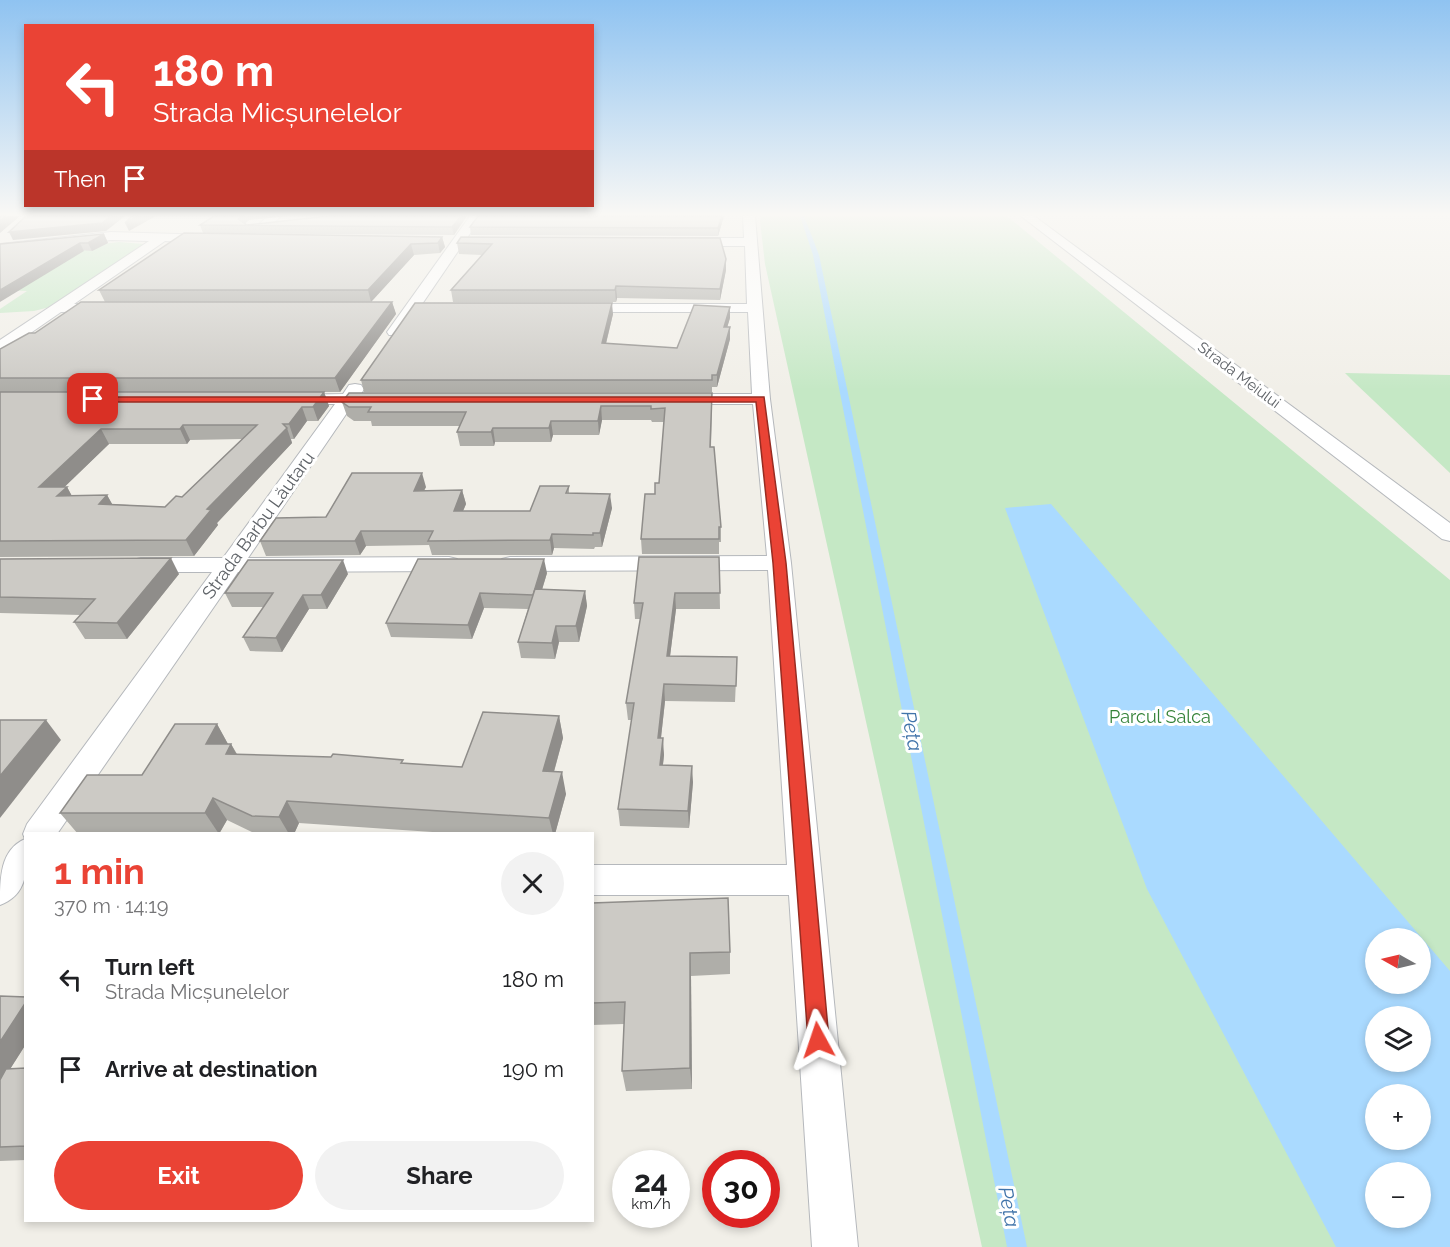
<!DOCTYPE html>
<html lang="en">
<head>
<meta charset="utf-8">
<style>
	body { margin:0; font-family:Raleway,sans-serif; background:#f2f2f2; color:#202124; height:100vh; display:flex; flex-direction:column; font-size:22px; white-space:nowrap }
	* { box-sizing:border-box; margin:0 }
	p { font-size:20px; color:#757577 }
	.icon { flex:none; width:33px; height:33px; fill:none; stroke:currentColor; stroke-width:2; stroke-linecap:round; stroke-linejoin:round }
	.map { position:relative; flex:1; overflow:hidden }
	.side { position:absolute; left:24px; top:832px; width:570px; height:390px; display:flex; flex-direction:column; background:#fff; border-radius:0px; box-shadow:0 3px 9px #0003 }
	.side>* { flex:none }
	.top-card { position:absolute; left:24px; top:24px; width:570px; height:183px; border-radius:0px; box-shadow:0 3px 9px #0003; background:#ea4335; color:#fff; overflow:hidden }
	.needle { width:39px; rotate:278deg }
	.tools { position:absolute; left:1365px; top:928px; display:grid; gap:12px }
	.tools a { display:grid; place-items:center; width:66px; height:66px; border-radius:50%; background:#fff; box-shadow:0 3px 9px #0003; font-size:30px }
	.speed { position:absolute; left:612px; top:1150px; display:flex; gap:12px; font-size:30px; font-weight:700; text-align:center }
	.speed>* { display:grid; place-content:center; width:78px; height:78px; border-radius:50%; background:#fff; box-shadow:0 3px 9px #0003; line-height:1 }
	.speed small { font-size:15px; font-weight:400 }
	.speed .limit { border:9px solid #d22; background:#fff; color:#111 }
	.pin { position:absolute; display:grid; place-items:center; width:51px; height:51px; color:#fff; margin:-26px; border-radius:12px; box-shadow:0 3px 9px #0006 }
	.me { position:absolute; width:66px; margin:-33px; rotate:355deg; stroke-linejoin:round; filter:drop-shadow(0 0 4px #0008) }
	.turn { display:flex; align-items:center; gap:21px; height:126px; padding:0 30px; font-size:27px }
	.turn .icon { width:78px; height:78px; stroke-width:2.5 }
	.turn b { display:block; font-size:42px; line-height:51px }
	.then { display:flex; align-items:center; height:57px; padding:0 30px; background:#0003; gap:12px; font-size:22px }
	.round { display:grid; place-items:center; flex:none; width:63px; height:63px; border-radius:32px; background:#f2f2f2 }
	.headline { display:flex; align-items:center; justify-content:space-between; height:102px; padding:0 30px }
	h1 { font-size:36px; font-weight:700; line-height:45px; color:#ea4335 }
	.cta { display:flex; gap:12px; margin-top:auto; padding:12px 30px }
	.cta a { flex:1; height:69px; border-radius:36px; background:#ea4335; color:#fff; font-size:24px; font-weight:700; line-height:69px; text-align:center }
	.cta a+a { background:#f2f2f2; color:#202124 }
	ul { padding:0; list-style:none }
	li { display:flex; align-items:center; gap:18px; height:90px; padding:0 30px }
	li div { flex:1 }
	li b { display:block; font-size:22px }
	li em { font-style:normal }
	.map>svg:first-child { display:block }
	.green { fill:#c5e8c5; fill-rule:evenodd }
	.water { fill:#aadaff; fill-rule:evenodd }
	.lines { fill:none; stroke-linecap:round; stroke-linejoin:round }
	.stream { fill:#aadaff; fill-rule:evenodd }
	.street-casing { stroke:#b5b8bc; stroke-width:2 }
	.street { fill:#fff; fill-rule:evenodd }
	.wall { fill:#afaea9; fill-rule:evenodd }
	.shaded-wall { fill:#8f8d8a }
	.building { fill:#cccac5; stroke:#8f8d8a; stroke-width:1.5; fill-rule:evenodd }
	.route { fill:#ea4335; stroke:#982c22; stroke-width:1.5 }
	.labels { text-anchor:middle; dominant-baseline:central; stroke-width:6; stroke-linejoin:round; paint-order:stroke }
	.far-street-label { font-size:15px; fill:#5f6368; stroke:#fff }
	.street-label { font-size:18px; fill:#5f6368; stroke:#fff }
	.park-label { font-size:18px; fill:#348238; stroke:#fff }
	.water-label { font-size:20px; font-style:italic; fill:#4174aa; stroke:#fff }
</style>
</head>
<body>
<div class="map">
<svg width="1450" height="1247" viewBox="0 0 1450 1247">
	<rect width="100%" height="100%" fill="#f1efe8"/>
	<!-- green -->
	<g class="green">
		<path d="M762,216H1007L1450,580V1247H982L765,264L760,221ZM1376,939H1420V984H1376ZM1376,1017H1420V1062H1376ZM1376,1095H1420V1140H1376ZM1376,1173H1420V1218H1376Z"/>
		<path d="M119,242L144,244L54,306L34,311L0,313V309L27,291L0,290L24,253Z"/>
		<path d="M1345,373L1450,375V473L1355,383Z"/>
	</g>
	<!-- water -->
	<path class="water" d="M1051,504L1450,971V1247H1336L1147,889L1005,508ZM1376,939H1420V984H1376ZM1376,1017H1420V1062H1376ZM1376,1095H1420V1140H1376ZM1376,1173H1420V1218H1376Z"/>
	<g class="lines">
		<!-- stream -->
		<path class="stream" d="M800,216H804L819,255L1027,1247H1007L813,255Z"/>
		<!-- street casing -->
		<g class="street-casing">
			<g id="street">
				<path d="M268,216H281L253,243H245L243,240L245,237Z"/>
				<path d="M470,216H482L401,335H389L387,332Z"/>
				<path d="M743,216H755L770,399L791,563L858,1247H812L789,895H592V865H787L768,570L510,571L502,569L498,564L502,559L510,557L767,556L753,404H677L671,403L668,399L671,395L677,394H752L748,312H577L570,308L577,304H747L745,246H688L682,242L688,238H744Z"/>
				<path d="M1021,216H1034L1450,523V541L1442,539Z"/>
				<path d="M111,232L210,235L216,239L210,243L165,241L74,304H105L112,308L110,311L61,312L6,350L0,352V340L149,241L111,240L0,252V244Z"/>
				<path d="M355,384L361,385L364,389L361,394L385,395L388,399L385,403L353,404L248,558L449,557L457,559L461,564L457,569L449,571L238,572L57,834H26C26,863 32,893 0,905C0,878 0,850 25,839L23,834L27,824L212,572H141L133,570L129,565L133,560L141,558H223L335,404H293L287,403L284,399L287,395L343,394L349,385Z"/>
			</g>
		</g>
		<!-- street -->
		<use href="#street" class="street"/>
	</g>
	<!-- wall -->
	<g class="wall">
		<path d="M329,216H467L454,235L203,233L200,225L249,220L245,223L247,225Z"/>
		<path d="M724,216L718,236L471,235L470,227Z"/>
		<path d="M104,234L108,243L92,251L0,244Z"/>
		<path d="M442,237L445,247L440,253L414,255L371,302H392L396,314L340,392H192H324L329,406L318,421H307L294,439H291L292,443L217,523L218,525L194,556L0,557V349L105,302L99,290ZM242,439L182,497L165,507L112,504L107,495L72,496L67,487H64L109,444H187L190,440Z"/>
		<path d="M461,237L726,270L720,300L617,298L616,302H453L451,290L482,255L459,254L457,243Z"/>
		<path d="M613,314L606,344L677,348L730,318L727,327L730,339L717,387H712V392H364L361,380Z"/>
		<path d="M342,402L712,406L711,447L721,527V542H719V554H642L641,539L659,483L664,422H652L651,420H602L599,435H553L551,442H495L494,446H460L457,432L460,426H372L371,421H354L347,416Z"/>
		<path d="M569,486V493L612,508L602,547H595L594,549L554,548L552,555H432L429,545L366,546L360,555L266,556L260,541L326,517L426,487L424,490H462L466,504L463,511H530Z"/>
		<path d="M719,557L720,609H676L670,656L737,657L735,702L665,701L661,738L664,755L663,765L693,782L689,828L620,826L618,809L632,720H628L626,703L641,619H635L634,603Z"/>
		<path d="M0,559L179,574L127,639H85L74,622L81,615L0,613Z"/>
		<path d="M547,573L542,590L585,591L587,606L579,642H559L555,659L521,658L518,642L528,609L484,608L472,639L391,637L386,623Z"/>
		<path d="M348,574L327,609H309L282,652L250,651L243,637L264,607H232L225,593Z"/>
		<path d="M559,716L563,738L554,772L566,794L555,834H462L299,823L294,834H256L227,820L219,834H78L60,813L142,775L217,724L228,744H231L237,754L462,767Z"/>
		<path d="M592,903L730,952V974L691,976L692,1089L626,1091L622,1071L624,1024L592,1025Z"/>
		<path d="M0,996L26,997V1044L10,1069L26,1068V1160L0,1161Z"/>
	</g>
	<!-- shaded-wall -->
	<g class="shaded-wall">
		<path d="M6,216H20L0,233V221Z"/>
		<path d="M111,216H125L106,231L13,240L9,232Z"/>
		<path d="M138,216H156L129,231L125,223Z"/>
		<path d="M243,216H289L249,220L242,226L238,219Z"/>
		<path d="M461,216H467L454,235L452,227Z"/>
		<path d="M722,216H724L718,236V228Z"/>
		<path d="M104,234L108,243L92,251L88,243Z"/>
		<path d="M442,237L445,247L440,253L438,243Z"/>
		<path d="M80,243L84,251L0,302V290Z"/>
		<path d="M411,244L414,255L371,302L368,290Z"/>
		<path d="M726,259V270L720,300V289Z"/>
		<path d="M616,286L617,298L616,302L615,290Z"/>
		<path d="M392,302L396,314L340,392L335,378Z"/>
		<path d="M612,303L613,314L603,355L602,343Z"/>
		<path d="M730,307V318L724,338V327Z"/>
		<path d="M730,327V339L717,387V375Z"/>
		<path d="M324,392L329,406L318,421L313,407Z"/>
		<path d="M601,406L602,420L599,435L598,421Z"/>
		<path d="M302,407L307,421L294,439L289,424Z"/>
		<path d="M551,421L553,435L551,442L549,428Z"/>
		<path d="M183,425L190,440L187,444L180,429Z"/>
		<path d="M287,428L292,443L217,523L218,525L194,556L186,540L207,509Z"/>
		<path d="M493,428L495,442L494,446L491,432Z"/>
		<path d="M101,429L109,444L48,503L39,487Z"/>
		<path d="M422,473L426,487L417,504L414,491Z"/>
		<path d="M67,487L75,502L57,496Z"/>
		<path d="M462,490L466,504L457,525L454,511Z"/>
		<path d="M610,494L612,508L602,547L600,533Z"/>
		<path d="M107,495L116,511L99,504Z"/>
		<path d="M361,531L366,546L360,555L355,541Z"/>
		<path d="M552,534L554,548L552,555L550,540Z"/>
		<path d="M171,558L179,574L127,639L117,623Z"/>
		<path d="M544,559L547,573L536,609L533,595Z"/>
		<path d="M343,560L348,574L327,609L321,595Z"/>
		<path d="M585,591L587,606L579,642L576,626Z"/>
		<path d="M480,593L484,608L472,639L468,625Z"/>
		<path d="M675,593L676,609L668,672L667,656Z"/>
		<path d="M303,595L309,609L282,652L276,638Z"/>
		<path d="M556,626L559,642L555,659L552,643Z"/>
		<path d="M664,684L665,701L659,755L658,738Z"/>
		<path d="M559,716L563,738L548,793L543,771Z"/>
		<path d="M46,720L61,740L0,818V776Z"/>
		<path d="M217,724L229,746L206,744Z"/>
		<path d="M663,738L664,755L661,781L660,765Z"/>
		<path d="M231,744L243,766L226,754Z"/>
		<path d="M692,766L693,782L689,828L688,811Z"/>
		<path d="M562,772L566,794L555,834H553L549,818Z"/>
		<path d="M213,798L227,820L219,834L205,813Z"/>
		<path d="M287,801L299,823L294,834H289L279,817Z"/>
		<path d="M690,953L691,976L692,1089L690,1068Z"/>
		<path d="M26,1002V1044L0,1085V1042Z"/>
	</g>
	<!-- building -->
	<g class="building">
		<path d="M0,216H6L0,221Z"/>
		<path d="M26,216H111L102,223L9,232Z"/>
		<path d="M132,216H138L125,223Z"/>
		<path d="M214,216H243L238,219L247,225L329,216H461L452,227L200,225Z"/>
		<path d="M478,216H722L718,228L470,227Z"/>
		<path d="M184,233L442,237L438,243L411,244L368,290H99Z"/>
		<path d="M104,234L88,243H80L0,290V244Z"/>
		<path d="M461,237L720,238L726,259L720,289L616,286L615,290H451L492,244L457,243Z"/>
		<path d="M81,302H392L335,378H0V349L29,333H35Z"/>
		<path d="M415,303H612L602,343L677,348L694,305L730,307L724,327H730L717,375H712V380H361Z"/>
		<path d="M0,392H324L313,407H302L289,424H283L287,428L207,509L211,510L186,540L0,541ZM183,425H257L182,497L176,496L165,507L99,504L107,495L57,496L67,487H39L101,429H180Z"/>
		<path d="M349,393H712L710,447H714L721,527H719V539H641L645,494H655V483H659L665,408L651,409V406H601L598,421H551L549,428H493L491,432H457L466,412H368L371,407H349L342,402Z"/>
		<path d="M352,473H422L414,491L462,490L454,511H530L540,486H569L566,493L610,494L600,533H593V535L552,534L550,540L428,541L433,531H361L355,541H260L276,518L326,517Z"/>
		<path d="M639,557H719L720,593H675L667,656L737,657L736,686L664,684L658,738H663L660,765L692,766L688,811L618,809L634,703H626L643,603H634Z"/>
		<path d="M171,558L117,623L74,622L95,599L0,597V559Z"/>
		<path d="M418,559H544L533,595L480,593L468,625L386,623Z"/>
		<path d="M248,560H343L321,595H303L276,638L243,637L273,593H225Z"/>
		<path d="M535,589L585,591L576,626H556L552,643L518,642Z"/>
		<path d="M483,712L559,716L543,771L562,772L549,818L287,801L279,817L252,816L213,798L205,813H60L87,775H142L175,724H217L206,744H231L226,754L331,757L333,754L403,760L401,763L462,767Z"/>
		<path d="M0,720H46L0,776Z"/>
		<path d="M728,898L730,952L690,953V1068L622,1071L625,1002L592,1003V903Z"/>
		<path d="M0,996L26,997V1002L0,1042Z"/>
		<path d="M26,1068V1146L0,1147V1080L6,1069Z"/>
	</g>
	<!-- sky -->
	<linearGradient id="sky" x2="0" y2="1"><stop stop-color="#8fc3f1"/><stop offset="0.55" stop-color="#f9f8f5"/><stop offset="1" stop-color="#f9f8f5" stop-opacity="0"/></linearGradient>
	<rect width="1450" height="390" fill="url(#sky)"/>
	<!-- route -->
	<path class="route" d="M89,397H764L786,563L829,1040L826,1048L818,1051L811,1048L808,1040L773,563L756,402H93L89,401Z"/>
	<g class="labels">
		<!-- far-street labels -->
		<g class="far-street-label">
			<text transform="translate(1239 375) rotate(37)">Strada Meiului</text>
		</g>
		<!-- street labels -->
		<g class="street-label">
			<text transform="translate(258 525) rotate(-54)">Strada Barbu Lăutaru</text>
		</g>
		<!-- park labels -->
		<g class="park-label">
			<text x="1160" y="716">Parcul Salca</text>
		</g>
		<!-- water labels -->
		<g class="water-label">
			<text transform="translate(912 731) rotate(79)">Peța</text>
			<text transform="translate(1009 1207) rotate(79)">Peța</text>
		</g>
	</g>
</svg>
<div class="tools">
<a><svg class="needle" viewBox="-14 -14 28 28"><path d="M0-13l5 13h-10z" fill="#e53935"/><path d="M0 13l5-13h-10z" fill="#757577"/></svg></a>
<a><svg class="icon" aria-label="layers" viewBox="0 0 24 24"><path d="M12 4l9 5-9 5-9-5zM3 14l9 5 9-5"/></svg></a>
<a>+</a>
<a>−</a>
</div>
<div class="speed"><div>24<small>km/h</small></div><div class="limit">30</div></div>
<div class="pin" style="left:93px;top:399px;background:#d93025"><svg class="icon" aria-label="arrive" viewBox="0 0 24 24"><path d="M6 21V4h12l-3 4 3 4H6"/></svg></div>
<svg class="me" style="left:818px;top:1040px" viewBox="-20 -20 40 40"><path d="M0-17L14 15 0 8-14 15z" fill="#ea4335" stroke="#fff" stroke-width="4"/></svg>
<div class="top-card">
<div class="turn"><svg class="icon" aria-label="left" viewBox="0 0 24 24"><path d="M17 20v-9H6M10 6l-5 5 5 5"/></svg><div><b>180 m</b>Strada Micșunelelor</div></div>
<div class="then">Then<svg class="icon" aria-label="arrive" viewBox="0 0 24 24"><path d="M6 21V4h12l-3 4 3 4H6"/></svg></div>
</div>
<section class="side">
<div class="headline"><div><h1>1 min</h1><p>370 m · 14:19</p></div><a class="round"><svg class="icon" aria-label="close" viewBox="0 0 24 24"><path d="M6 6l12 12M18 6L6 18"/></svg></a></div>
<ul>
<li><svg class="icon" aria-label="left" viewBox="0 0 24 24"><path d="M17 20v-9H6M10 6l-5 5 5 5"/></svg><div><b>Turn left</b><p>Strada Micșunelelor</p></div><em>180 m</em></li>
<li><svg class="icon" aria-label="arrive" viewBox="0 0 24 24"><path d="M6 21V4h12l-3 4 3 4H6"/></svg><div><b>Arrive at destination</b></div><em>190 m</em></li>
</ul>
<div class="cta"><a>Exit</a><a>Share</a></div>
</section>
</div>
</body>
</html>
